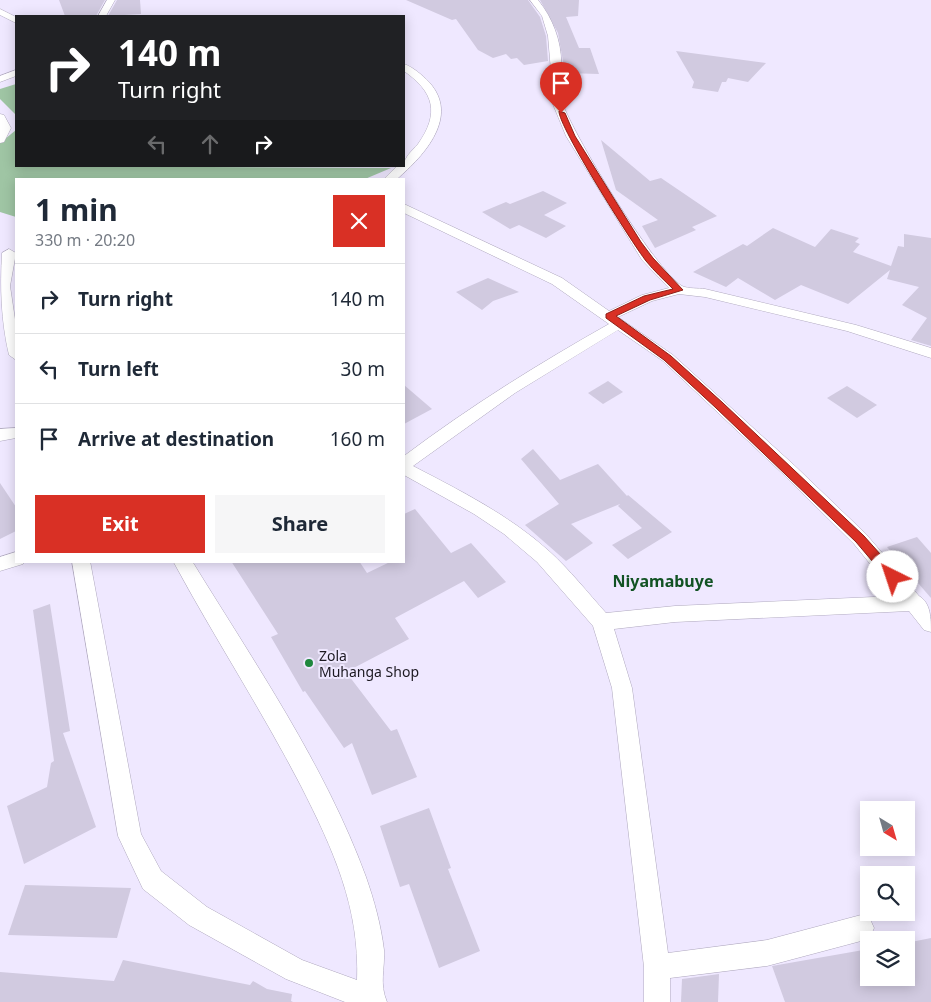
<!DOCTYPE html>
<html lang="en">
<head>
<meta charset="utf-8">
<style>
	body { margin:0; font-family:"Noto Sans",sans-serif; background:#f6f6f7; color:#1f2937; height:100vh; display:flex; flex-direction:column; font-size:19px; white-space:nowrap }
	* { box-sizing:border-box; margin:0 }
	p { font-size:16px; color:#747a83 }
	.icon { flex:none; width:28px; height:28px; fill:none; stroke:currentColor; stroke-width:2; stroke-linecap:round; stroke-linejoin:round }
	.map { position:relative; flex:1; overflow:hidden }
	.panel { position:absolute; left:15px; top:178px; width:390px; height:385px; display:flex; flex-direction:column; background:#fff; border-radius:0px; box-shadow:0 2px 12px #0003 }
	.panel>* { flex:none }
	.hud { position:absolute; left:15px; top:15px; width:390px; height:152px; border-radius:0px; box-shadow:0 2px 12px #0003; background:#202124; color:#fff; overflow:hidden }
	.needle { width:32px; rotate:143deg }
	.fabs { position:absolute; left:860px; top:801px; display:grid; gap:10px }
	.fabs a { display:grid; place-items:center; width:55px; height:55px; border-radius:0px; background:#fff; box-shadow:0 2px 12px #0003; font-size:25px }
	.pin { position:absolute; display:grid; place-items:center; width:42px; height:42px; color:#fff; margin:-51px -21px; border-radius:50% 50% 50% 0; rotate:-45deg; box-shadow:0 0 5px #0007 }
	.pin .icon { rotate:45deg }
	.me { position:absolute; width:55px; margin:-28px; rotate:319deg; stroke-linejoin:round; filter:drop-shadow(0 0 4px #0008) }
	.turn { display:flex; align-items:center; gap:18px; height:105px; padding:0 20px; font-size:22px }
	.turn .icon { width:65px; height:65px; stroke-width:2.5 }
	.turn b { display:block; font-size:35px; line-height:42px }
	.lanes { display:flex; align-items:center; height:48px; padding:0 20px; background:#0003; justify-content:center; gap:25px; direction:ltr }
	.lanes .off { opacity:.35 }
	.round { display:grid; place-items:center; flex:none; width:52px; height:52px; border-radius:0px; background:#f6f6f7 }
	.summary { display:flex; align-items:center; justify-content:space-between; height:85px; padding:0 20px }
	h1 { font-size:30px; font-weight:700; line-height:38px }
	.primary-button { display:flex; gap:10px; margin-top:auto; padding:10px 20px }
	.primary-button a { flex:1; height:58px; border-radius:0px; background:#d93025; color:#fff; font-size:20px; font-weight:700; line-height:58px; text-align:center }
	.primary-button a+a { background:#f6f6f7; color:#1f2937 }
	ul { padding:0; list-style:none }
	li { display:flex; align-items:center; gap:15px; height:70px; padding:0 20px; border-top:1px solid #e0e1e3 }
	li div { flex:1 }
	li b { display:block; font-size:19px }
	li em { font-style:normal }
	.map>svg:first-child { display:block }
	.green { fill:#9fc5a4 }
	.building { fill:#d1cae0 }
	.lines { fill:none; stroke-linecap:round; stroke-linejoin:round }
	.minor-casing { stroke:#afa8be; stroke-width:1 }
	.minor { fill:#fff; fill-rule:evenodd }
	.route { fill:#d93025; stroke:#8d1f18 }
	.poi-dot { fill:#1f873d; stroke:#efe8ff; stroke-width:2 }
	.labels { text-anchor:middle; dominant-baseline:central; stroke-width:4; stroke-linejoin:round; paint-order:stroke }
	.poi-label { font-size:14px; fill:#1c1921; stroke:#efe8ff; text-anchor:start }
	.quarter-label { font-size:16px; font-weight:bold; fill:#115223; stroke:#efe8ff }
</style>
</head>
<body>
<div class="map">
<svg width="931" height="1002" viewBox="0 0 931 1002">
	<rect width="100%" height="100%" fill="#efe8ff"/>
	<!-- green -->
	<g class="green">
		<path d="M16,84V115L0,99V89Z"/>
		<path d="M16,130V166L391,168L365,179H16V217L0,212V143Z"/>
	</g>
	<!-- building -->
	<g class="building">
		<path d="M59,0H105L96,16H65Z"/>
		<path d="M117,0H140L141,14L108,16Z"/>
		<path d="M406,0H528L540,17L546,36L548,61L524,65L517,58L511,59L506,54L493,58L478,50L456,19L452,20Z"/>
		<path d="M540,0H579L578,16L566,17L579,48H590L599,74L565,73L558,33Z"/>
		<path d="M676,51L766,63L748,82L728,78L726,82H722L718,92L692,88L694,82Z"/>
		<path d="M601,140L650,181L661,178L717,216L692,227L696,230L655,248L642,226L658,220L616,190Z"/>
		<path d="M543,191L567,203L544,215L566,226L546,238L519,225L510,229L482,212L506,202L510,204Z"/>
		<path d="M773,228L815,247L831,229L859,238L855,242L860,244L853,252L891,266L898,246L904,247V234L931,238V346L911,340L927,318L902,305L919,287L887,279L890,270L848,304L801,285L775,300L738,278L726,287L693,272L743,244L747,246Z"/>
		<path d="M488,278L519,292L493,301L482,310L456,292Z"/>
		<path d="M608,381L623,392L603,404L588,393Z"/>
		<path d="M404,385L432,409L404,424Z"/>
		<path d="M847,386L877,405L857,418L827,398Z"/>
		<path d="M533,449L560,480L598,464L627,496L628,495L672,532L628,559L612,545L642,528L618,506L620,504L571,524L593,543L566,561L525,525L559,504L521,459Z"/>
		<path d="M0,483L16,507V531L0,539Z"/>
		<path d="M415,509L451,553L471,543L506,582L478,598L464,581L395,618L409,639L346,672L391,731L397,729L417,777L372,795L352,743L344,748L305,691L303,692L271,637L278,634L231,561H359L367,573L392,561H404V514Z"/>
		<path d="M917,537L931,553V598L887,547Z"/>
		<path d="M50,604L70,731L63,733L96,827L24,864L7,806L47,787L51,763L54,761L33,610Z"/>
		<path d="M429,808L451,868L448,869L480,951L439,968L409,884L400,887L380,826Z"/>
		<path d="M25,885L131,888L117,938L8,935Z"/>
		<path d="M931,938V1002H785L772,966L869,949V978H906V943Z"/>
		<path d="M123,960L250,985L253,981L267,989L292,994L291,1001L293,1002H0V972L114,981Z"/>
		<path d="M719,974L718,1002H681L682,979Z"/>
	</g>
	<g class="lines">
		<!-- minor casing -->
		<g class="minor-casing">
			<g id="minor">
				<path d="M107,0H115L106,16H98Z"/>
				<path d="M530,0H538C554,20 563,45 561,71C560,81 557,88 560,97C571,132 654,269 682,286C688,289 699,288 705,289L856,325L931,348V358L847,331L705,297L679,294L652,301L618,317L673,355L794,465L866,534L919,596C931,603 931,619 931,632L924,630L909,611L675,622L614,629L632,688L668,953L767,940L861,915L870,919L874,928L870,937L861,941L767,966L670,978V1002H644V967L612,688L593,626L537,562L504,534L474,514L404,475V456C469,407 538,364 609,324L552,284L404,213V204L562,278L609,311L642,295L669,288L642,260L566,136L550,97L548,84L551,71L548,36L542,16ZM618,330L663,361L782,473L854,544L896,596L675,606L606,613C588,593 570,570 549,551C509,515 461,491 413,466L515,393Z"/>
				<path d="M0,9L16,17V23L0,15Z"/>
				<path d="M404,64C413,67 422,75 429,82C460,116 425,155 397,179H384L397,166H404C404,157 412,151 418,144C440,113 434,92 404,71Z"/>
				<path d="M16,70V76L0,82V76Z"/>
				<path d="M0,114L4,115L11,128L4,142L0,143Z"/>
				<path d="M9,249L16,253L10,286L16,326V360L9,355C1,321 0,287 2,253Z"/>
				<path d="M16,428V438L0,441V429Z"/>
				<path d="M16,552V561H24L23,564L0,571V557Z"/>
				<path d="M72,561H90L141,834L161,871L207,907L302,960L357,980C360,908 333,849 301,786C261,709 214,637 173,561H192C254,662 325,765 366,877C374,900 381,925 384,950C385,970 379,983 387,1002H345L286,979L189,925L143,889L118,836Z"/>
			</g>
		</g>
		<!-- minor -->
		<use href="#minor" class="minor"/>
	</g>
	<!-- route -->
	<path class="route" d="M559,111L565,113L575,136L641,242L653,258L683,290L650,300L616,316L671,356L723,403L864,536L898,574L899,577L898,581H889L856,542L716,408L664,360L606,318V314L644,296L673,289C664,280 654,271 646,261C632,243 558,126 559,111Z"/>
	<!-- markers -->
	<circle class="poi-dot" cx="309" cy="663" r="5"/>
	<g class="labels">
		<!-- poi labels -->
		<g class="poi-label">
			<text x="319" y="655">Zola<tspan x="319" dy="16">Muhanga Shop</tspan></text>
		</g>
		<!-- quarter labels -->
		<g class="quarter-label">
			<text x="663" y="581">Niyamabuye</text>
		</g>
	</g>
</svg>
<div class="fabs">
<a><svg class="needle" viewBox="-14 -14 28 28"><path d="M0-13l5 13h-10z" fill="#e53935"/><path d="M0 13l5-13h-10z" fill="#747a83"/></svg></a>
<a><svg class="icon" aria-label="search" viewBox="0 0 24 24"><circle cx="10" cy="10" r="6"/><path d="M15 15l6 6"/></svg></a>
<a><svg class="icon" aria-label="layers" viewBox="0 0 24 24"><path d="M12 4l9 5-9 5-9-5zM3 14l9 5 9-5"/></svg></a>
</div>
<div class="pin" style="left:561px;top:113px;background:#d93025"><svg class="icon" aria-label="arrive" viewBox="0 0 24 24"><path d="M6 21V4h12l-3 4 3 4H6"/></svg></div>
<svg class="me" style="left:893px;top:577px" viewBox="-20 -20 40 40"><circle r="19" fill="#fff"/><path d="M0-13L10 11 0 6-10 11z" fill="#d93025"/></svg>
<div class="hud">
<div class="turn"><svg class="icon" aria-label="right" viewBox="0 0 24 24"><path d="M7 20v-9h11M14 6l5 5-5 5"/></svg><div><b>140 m</b>Turn right</div></div>
<div class="lanes"><svg class="icon off" aria-label="left" viewBox="0 0 24 24"><path d="M17 20v-9H6M10 6l-5 5 5 5"/></svg><svg class="icon off" aria-label="ahead" viewBox="0 0 24 24"><path d="M12 20V5M6 11l6-6 6 6"/></svg><svg class="icon" aria-label="right" viewBox="0 0 24 24"><path d="M7 20v-9h11M14 6l5 5-5 5"/></svg></div>
</div>
<section class="panel">
<div class="summary"><div><h1>1 min</h1><p>330 m · 20:20</p></div><a class="round" style="background:#d93025;color:#fff"><svg class="icon" aria-label="close" viewBox="0 0 24 24"><path d="M6 6l12 12M18 6L6 18"/></svg></a></div>
<ul>
<li><svg class="icon" aria-label="right" viewBox="0 0 24 24"><path d="M7 20v-9h11M14 6l5 5-5 5"/></svg><div><b>Turn right</b></div><em>140 m</em></li>
<li><svg class="icon" aria-label="left" viewBox="0 0 24 24"><path d="M17 20v-9H6M10 6l-5 5 5 5"/></svg><div><b>Turn left</b></div><em>30 m</em></li>
<li><svg class="icon" aria-label="arrive" viewBox="0 0 24 24"><path d="M6 21V4h12l-3 4 3 4H6"/></svg><div><b>Arrive at destination</b></div><em>160 m</em></li>
</ul>
<div class="primary-button"><a>Exit</a><a>Share</a></div>
</section>
</div>
</body>
</html>
